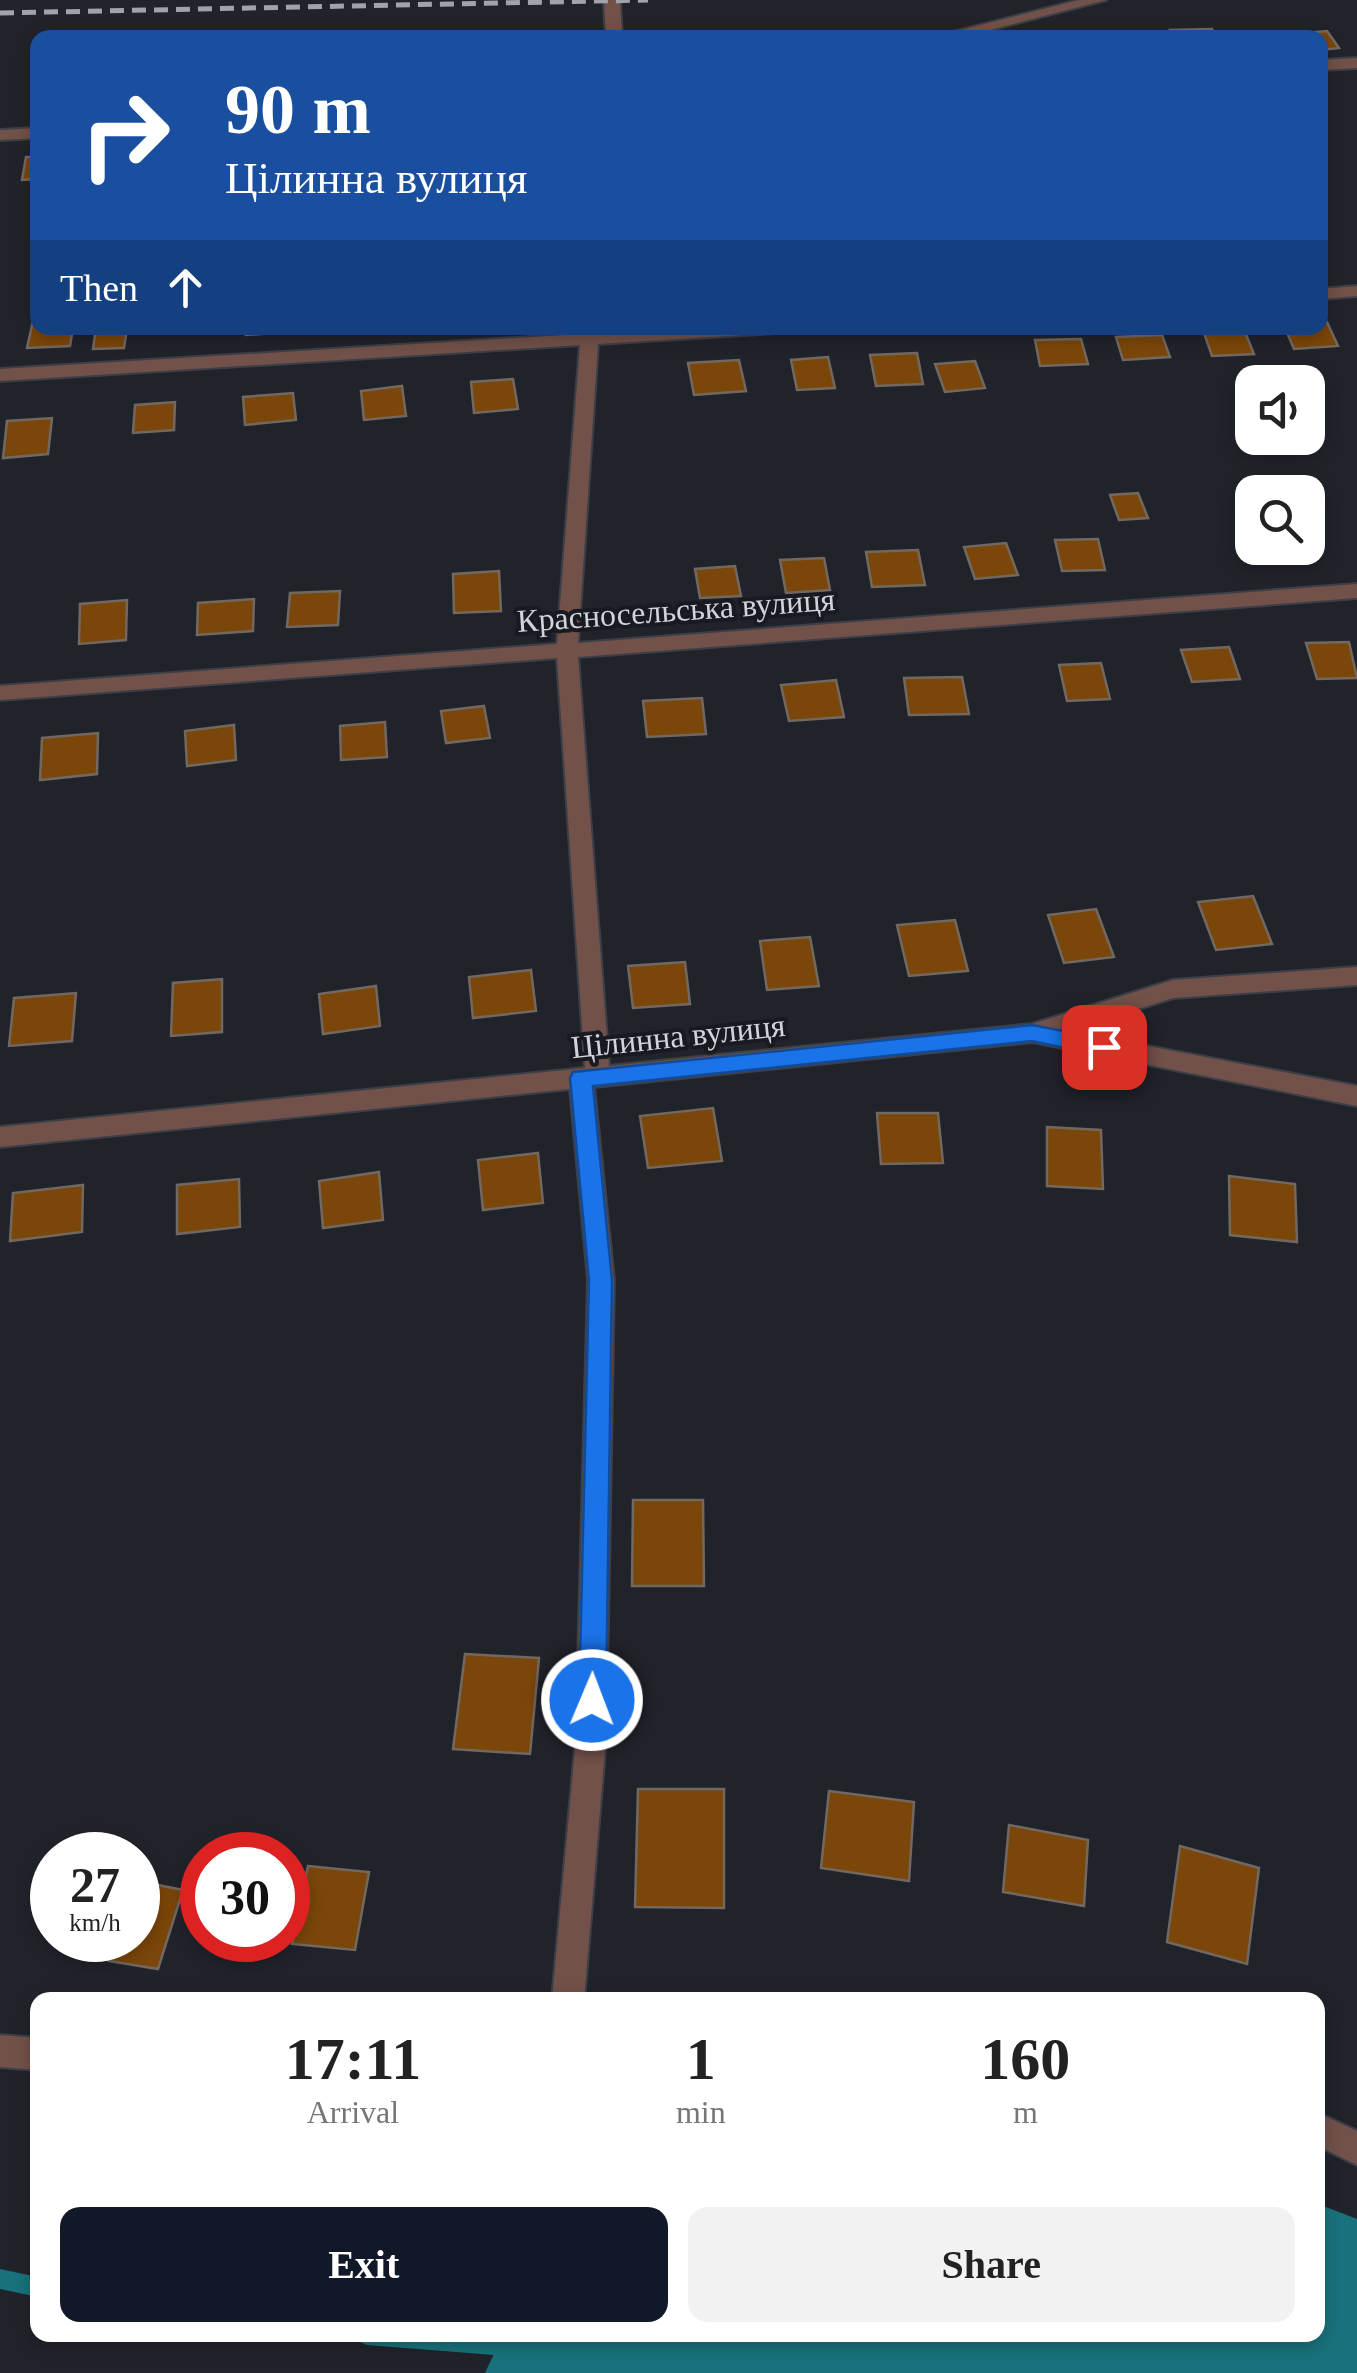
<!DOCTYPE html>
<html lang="en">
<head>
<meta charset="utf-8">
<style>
	body { margin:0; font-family:Georgia,serif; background:#f2f2f2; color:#222; height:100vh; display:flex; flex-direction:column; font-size:38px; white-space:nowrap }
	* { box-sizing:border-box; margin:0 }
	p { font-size:32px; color:#767676 }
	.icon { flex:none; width:55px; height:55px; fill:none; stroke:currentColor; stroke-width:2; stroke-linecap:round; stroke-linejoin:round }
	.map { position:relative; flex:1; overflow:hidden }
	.panel { position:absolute; left:30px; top:1992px; width:1295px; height:350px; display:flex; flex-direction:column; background:#fff; border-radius:20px; box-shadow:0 5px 15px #0003 }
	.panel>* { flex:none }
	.banner { position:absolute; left:30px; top:30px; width:1298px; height:305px; border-radius:20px; box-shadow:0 5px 15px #0003; background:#1a4fa0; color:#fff; overflow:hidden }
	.tools { position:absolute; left:1235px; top:365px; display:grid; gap:20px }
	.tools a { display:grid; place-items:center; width:90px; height:90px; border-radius:20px; background:#fff; box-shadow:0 5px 15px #0003; font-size:50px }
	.speed { position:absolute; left:30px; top:1832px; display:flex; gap:20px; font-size:50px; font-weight:700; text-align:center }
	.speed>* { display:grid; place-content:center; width:130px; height:130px; border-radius:50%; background:#fff; box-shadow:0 5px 15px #0003; line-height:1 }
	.speed small { font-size:25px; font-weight:400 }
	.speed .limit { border:15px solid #d22; background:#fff; color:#111 }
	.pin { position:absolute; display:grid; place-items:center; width:85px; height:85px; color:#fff; margin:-42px; border-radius:20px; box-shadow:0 5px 15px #0006 }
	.me { position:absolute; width:110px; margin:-55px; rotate:1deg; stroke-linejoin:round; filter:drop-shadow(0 0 8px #0008) }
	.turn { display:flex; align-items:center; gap:35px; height:210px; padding:0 30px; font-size:45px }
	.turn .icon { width:130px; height:130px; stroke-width:2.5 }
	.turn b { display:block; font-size:70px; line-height:85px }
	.then { display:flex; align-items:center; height:95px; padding:0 30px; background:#0003; gap:20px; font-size:38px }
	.eta { display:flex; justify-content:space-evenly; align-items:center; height:170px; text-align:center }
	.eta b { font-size:60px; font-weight:800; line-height:70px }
	.action { display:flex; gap:20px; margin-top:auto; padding:20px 30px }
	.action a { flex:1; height:115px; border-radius:20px; background:#111827; color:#fff; font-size:40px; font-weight:800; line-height:115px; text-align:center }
	.action a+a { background:#f2f2f2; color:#222 }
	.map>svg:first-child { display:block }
	.water { fill:#19717b }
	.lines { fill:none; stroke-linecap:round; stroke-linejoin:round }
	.stream { fill:#19717b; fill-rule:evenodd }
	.building { fill:#7b4609; stroke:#716861; stroke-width:2.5 }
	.street-casing { stroke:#3d3f47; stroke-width:4 }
	.street { fill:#715149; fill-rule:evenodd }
	.rail { stroke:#a2a3aa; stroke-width:5; stroke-dasharray:14 8; stroke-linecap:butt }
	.route { fill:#1a73e8; stroke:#114b97; stroke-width:2.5 }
	.labels { text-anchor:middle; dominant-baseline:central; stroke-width:8; stroke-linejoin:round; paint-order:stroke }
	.street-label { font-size:32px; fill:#d2d3d9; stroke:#181a22 }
</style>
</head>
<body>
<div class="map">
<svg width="1357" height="2373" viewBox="0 0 1357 2373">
	<rect width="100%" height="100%" fill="#21232b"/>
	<!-- water -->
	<path class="water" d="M1318,2204L1357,2219V2373H485L503,2335H1318Z"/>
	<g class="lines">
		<!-- stream -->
		<g class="stream">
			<path d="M0,2269L38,2277V2297L0,2289Z"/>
			<path d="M357,2335H498L525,2340L528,2347L525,2354L518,2357L367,2345L360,2342Z"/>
		</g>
	</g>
	<!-- building -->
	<g class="building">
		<path d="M1212,29L1215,38H1173L1170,30Z"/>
		<path d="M1327,31L1339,48L1320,50V38H1294L1292,34Z"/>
		<path d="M26,157H38V179L22,180Z"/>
		<path d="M33,321H38V328H73L70,346L27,348Z"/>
		<path d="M1327,322L1338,346L1294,349L1285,328H1320V323Z"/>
		<path d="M96,328H127L124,348L93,349Z"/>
		<path d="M246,328H300V331L246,335Z"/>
		<path d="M1245,332L1254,354L1212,356L1204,333Z"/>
		<path d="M1162,335L1170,357L1123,360L1116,337Z"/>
		<path d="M1081,339L1088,364L1040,366L1035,340Z"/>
		<path d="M917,353L923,384L876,386L870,355Z"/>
		<path d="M828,357L835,388L797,390L791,360Z"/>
		<path d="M739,360L746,391L694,395L688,363Z"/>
		<path d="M975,361L985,388L945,392L935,364Z"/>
		<path d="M513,379L518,409L474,413L471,382Z"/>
		<path d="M402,386L406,416L364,420L361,391Z"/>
		<path d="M293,393L296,420L245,425L243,397Z"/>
		<path d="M175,402L174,430L133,433L135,405Z"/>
		<path d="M52,418L48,454L3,458L7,421Z"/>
		<path d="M1138,493L1148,518L1119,520L1110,495Z"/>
		<path d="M1252,524V548H1290L1293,556L1250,558L1238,525Z"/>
		<path d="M1098,539L1105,570L1062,571L1055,540Z"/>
		<path d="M1006,543L1018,575L975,579L964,547Z"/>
		<path d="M918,550L925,585L872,587L866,552Z"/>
		<path d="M824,558L830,590L786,593L780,560Z"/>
		<path d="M735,566L741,596L700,598L695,569Z"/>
		<path d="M499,571L501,611L454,613L453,574Z"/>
		<path d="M340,591L338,625L287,627L290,593Z"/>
		<path d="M254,599L253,631L197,635L198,603Z"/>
		<path d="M127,600L126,640L79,644L80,604Z"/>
		<path d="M1349,642L1357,678L1317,679L1306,643Z"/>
		<path d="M1229,647L1240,679L1192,682L1181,650Z"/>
		<path d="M1101,663L1110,699L1067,701L1059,665Z"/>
		<path d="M962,677L969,714L909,715L904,678Z"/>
		<path d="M836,680L844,717L789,721L781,685Z"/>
		<path d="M702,698L706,734L647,737L643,701Z"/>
		<path d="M484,706L490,738L446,743L441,711Z"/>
		<path d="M385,722L387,757L341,760L340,726Z"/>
		<path d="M234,725L236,760L187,766L185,731Z"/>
		<path d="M98,733L97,774L40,780L42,738Z"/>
		<path d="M1253,896L1272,944L1216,950L1198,902Z"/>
		<path d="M1096,909L1114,957L1064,963L1048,915Z"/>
		<path d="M955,920L968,971L909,976L897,925Z"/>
		<path d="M810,937L819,986L767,990L760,941Z"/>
		<path d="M685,962L690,1004L633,1008L628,966Z"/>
		<path d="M531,970L536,1011L473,1018L469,977Z"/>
		<path d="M222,979V1032L171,1036L173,983Z"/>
		<path d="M376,986L380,1026L323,1034L319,994Z"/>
		<path d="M76,993L72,1041L9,1046L14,998Z"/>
		<path d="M713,1108L722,1161L648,1168L640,1116Z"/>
		<path d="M877,1113H938L943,1163L881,1164Z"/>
		<path d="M1047,1127L1101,1130L1103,1189L1047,1186Z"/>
		<path d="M538,1153L543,1203L483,1210L478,1160Z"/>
		<path d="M379,1172L383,1220L323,1228L319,1181Z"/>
		<path d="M1229,1176L1295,1184L1297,1242L1230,1235Z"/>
		<path d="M239,1179L240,1227L177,1234V1185Z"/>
		<path d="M83,1185L82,1232L10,1241L13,1193Z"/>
		<path d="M633,1500H703L704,1586H632Z"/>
		<path d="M465,1654L539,1658L530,1754L453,1749Z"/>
		<path d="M638,1789H724V1908L635,1907Z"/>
		<path d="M829,1791L914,1802L909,1881L821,1868Z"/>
		<path d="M1009,1825L1088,1840L1084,1906L1003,1892Z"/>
		<path d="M1180,1846L1259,1868L1247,1964L1167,1942Z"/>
		<path d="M308,1866L369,1872L355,1950L292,1944Z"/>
		<path d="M138,1881L183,1890L158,1969L109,1961L115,1940H138Z"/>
	</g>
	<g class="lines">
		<!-- street casing -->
		<g class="street-casing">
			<g id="street">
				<path d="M604,0H620L622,38H606Z"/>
				<path d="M1079,0H1106L959,38H930Z"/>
				<path d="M1357,58V68L1320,70V60Z"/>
				<path d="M38,128V138L0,140V130Z"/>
				<path d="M1357,286V296L1320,299V289Z"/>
				<path d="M581,328H599V333L695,328H784L775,333L598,344L578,643L1357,584V598L578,657L609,1066L1032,1024L1173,980L1357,967V985L1173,998L1069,1031L1357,1086V1106L1033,1042L594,1087L614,1280L606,1738L584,2000H552L576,1738L588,1280L570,1089L0,1147V1127L585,1068L557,658L0,700V686L557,644L580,345L0,381V369L581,334Z"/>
				<path d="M0,2035L38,2038V2070L0,2067Z"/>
				<path d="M1318,2113L1357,2131V2165L1318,2146Z"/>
			</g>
		</g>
		<!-- street -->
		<use href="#street" class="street"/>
		<!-- rail -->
		<path class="rail" d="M0,13L648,0"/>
	</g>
	<!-- route -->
	<path class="route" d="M1032,1025L1104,1039L1115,1047L1104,1056L1032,1041L593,1086L612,1280L606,1700L602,1709L592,1713L583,1709L579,1700L589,1280L570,1078L573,1072Z"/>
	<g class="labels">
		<!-- street labels -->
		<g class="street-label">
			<text transform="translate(676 610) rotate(-4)">Красносельська вулиця</text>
			<text transform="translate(678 1036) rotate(-6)">Цілинна вулиця</text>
		</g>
	</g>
</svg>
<div class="tools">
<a><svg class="icon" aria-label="sound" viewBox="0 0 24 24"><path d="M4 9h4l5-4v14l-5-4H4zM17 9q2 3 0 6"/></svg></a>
<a><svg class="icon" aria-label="search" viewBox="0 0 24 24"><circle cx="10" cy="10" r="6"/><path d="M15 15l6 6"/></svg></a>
</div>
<div class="speed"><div>27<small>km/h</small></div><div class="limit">30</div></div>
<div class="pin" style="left:1104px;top:1047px;background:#d93025"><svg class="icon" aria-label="arrive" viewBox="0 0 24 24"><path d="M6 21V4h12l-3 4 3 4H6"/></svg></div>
<svg class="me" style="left:592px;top:1700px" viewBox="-20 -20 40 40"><circle r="17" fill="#1a73e8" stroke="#fff" stroke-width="3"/><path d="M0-11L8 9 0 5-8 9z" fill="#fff"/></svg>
<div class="banner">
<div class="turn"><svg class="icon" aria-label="right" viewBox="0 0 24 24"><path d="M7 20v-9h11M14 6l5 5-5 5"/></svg><div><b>90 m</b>Цілинна вулиця</div></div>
<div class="then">Then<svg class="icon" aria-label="ahead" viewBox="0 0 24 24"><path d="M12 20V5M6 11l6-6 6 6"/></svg></div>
</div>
<section class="panel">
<div class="eta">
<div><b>17:11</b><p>Arrival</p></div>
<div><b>1</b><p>min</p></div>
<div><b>160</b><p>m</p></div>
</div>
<div class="action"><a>Exit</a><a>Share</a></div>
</section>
</div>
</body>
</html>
